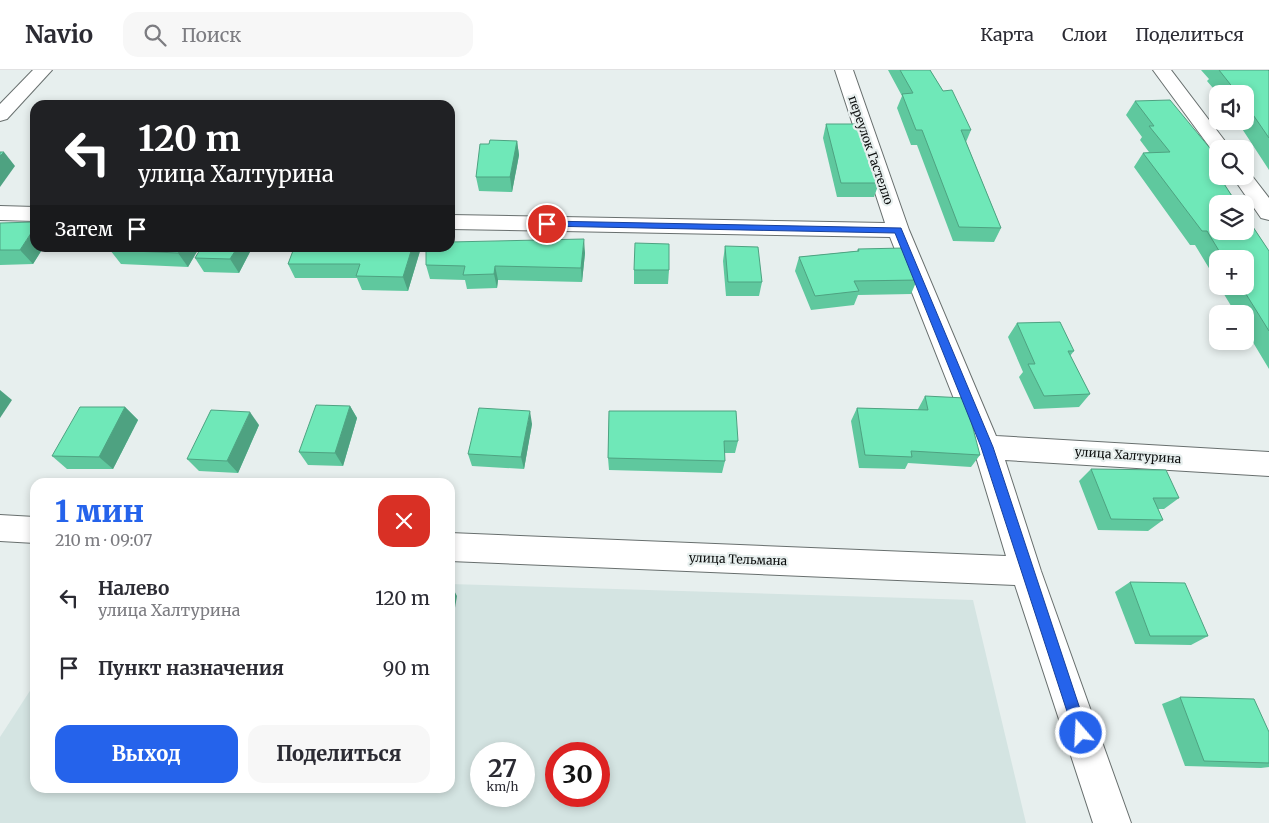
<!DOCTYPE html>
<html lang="ru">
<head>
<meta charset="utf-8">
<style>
	body { margin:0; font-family:Merriweather,serif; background:#f7f7f7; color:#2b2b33; height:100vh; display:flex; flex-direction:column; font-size:19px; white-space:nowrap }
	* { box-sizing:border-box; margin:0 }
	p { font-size:16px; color:#7c7c81 }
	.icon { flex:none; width:28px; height:28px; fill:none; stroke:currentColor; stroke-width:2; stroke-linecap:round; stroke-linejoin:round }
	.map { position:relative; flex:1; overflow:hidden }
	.sheet { position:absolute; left:30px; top:408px; width:425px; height:315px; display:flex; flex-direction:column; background:#fff; border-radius:15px; box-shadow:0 2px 8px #0003 }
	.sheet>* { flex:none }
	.banner { position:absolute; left:30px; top:30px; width:425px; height:152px; border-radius:15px; box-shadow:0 2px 8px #0003; background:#202124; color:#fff; overflow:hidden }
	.tools { position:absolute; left:1209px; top:15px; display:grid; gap:10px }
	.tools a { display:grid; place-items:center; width:45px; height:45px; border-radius:10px; background:#fff; box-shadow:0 2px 8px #0003; font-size:25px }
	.speed { position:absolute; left:470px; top:672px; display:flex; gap:10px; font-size:25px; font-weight:700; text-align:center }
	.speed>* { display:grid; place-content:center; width:65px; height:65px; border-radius:50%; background:#fff; box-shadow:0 2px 8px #0003; line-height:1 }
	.speed small { font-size:12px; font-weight:400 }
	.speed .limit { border:8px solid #d22; background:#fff; color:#111 }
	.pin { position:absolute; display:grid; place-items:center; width:42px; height:42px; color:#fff; margin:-21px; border:2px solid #fff; border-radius:50%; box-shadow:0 1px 5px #0007 }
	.me { position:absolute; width:55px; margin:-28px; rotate:341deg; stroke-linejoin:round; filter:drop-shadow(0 0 4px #0008) }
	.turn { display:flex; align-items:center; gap:18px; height:105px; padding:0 25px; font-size:22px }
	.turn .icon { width:65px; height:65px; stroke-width:2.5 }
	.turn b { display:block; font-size:35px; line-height:42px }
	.then { display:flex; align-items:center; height:48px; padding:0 25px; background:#0003; gap:10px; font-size:19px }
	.round { display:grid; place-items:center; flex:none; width:52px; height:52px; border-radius:15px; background:#f7f7f7 }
	.summary { display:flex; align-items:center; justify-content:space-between; height:85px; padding:0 25px }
	h1 { font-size:30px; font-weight:800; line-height:38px; color:#2563eb }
	.primary-button { display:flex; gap:10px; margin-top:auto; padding:10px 25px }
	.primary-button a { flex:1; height:58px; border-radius:15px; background:#2563eb; color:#fff; font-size:20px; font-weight:800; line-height:58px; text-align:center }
	.primary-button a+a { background:#f7f7f7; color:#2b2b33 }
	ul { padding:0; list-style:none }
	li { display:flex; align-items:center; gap:15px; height:70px; padding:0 25px }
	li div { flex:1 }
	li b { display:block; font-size:19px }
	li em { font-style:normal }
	header { display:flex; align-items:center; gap:30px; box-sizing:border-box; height:70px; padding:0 25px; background:#fff; border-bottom:1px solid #e1e1e2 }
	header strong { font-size:24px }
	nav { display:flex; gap:28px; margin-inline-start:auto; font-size:18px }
	.search { width:350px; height:45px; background:#f7f7f7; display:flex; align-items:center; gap:12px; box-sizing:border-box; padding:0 18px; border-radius:15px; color:#7c7c81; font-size:19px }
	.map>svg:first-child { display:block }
	.built { fill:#d4e4e2; fill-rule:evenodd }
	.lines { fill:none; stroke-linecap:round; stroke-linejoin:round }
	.street-casing { stroke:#686f6e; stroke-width:2 }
	.street { fill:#fff; fill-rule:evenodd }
	.wall { fill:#5fc89e }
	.shaded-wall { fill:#4ea281 }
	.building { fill:#6fe8b8; stroke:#4ea281 }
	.route { fill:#2563eb; stroke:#184099 }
	.labels { text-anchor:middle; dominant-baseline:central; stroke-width:4.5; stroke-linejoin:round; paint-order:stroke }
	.street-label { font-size:12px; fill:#0d0f0f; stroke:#e7efee }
</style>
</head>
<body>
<header>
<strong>Navio</strong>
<div class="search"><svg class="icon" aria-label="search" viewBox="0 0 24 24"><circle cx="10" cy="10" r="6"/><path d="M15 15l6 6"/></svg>Поиск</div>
<nav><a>Карта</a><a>Слои</a><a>Поделиться</a></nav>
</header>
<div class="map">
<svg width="1269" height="753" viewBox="0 0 1269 753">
	<rect width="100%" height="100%" fill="#e7efee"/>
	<!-- built -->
	<path class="built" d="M450,514L973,530L1026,753H0V667L35,613V718H450ZM481,684H524V726H481ZM556,684H599V726H556Z"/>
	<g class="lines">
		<!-- street casing -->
		<g class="street-casing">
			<g id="street">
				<path d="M33,0H52L7,49L0,51V34Z"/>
				<path d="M835,0H853L909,160L996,366L1269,382V406L1005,390L1041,501L1131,753H1093L1015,515L450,491V463L1006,486L973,377L890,167L450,159V145L885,153Z"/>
				<path d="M1153,0H1171L1231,79H1218V84L1214,83Z"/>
				<path d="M1245,100L1249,102L1269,128V150L1261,148L1232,106H1245Z"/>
				<path d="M0,136L35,137V151L0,150Z"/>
				<path d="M0,445L35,447V473L0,471Z"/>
			</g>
		</g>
		<!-- street -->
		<use href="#street" class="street"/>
	</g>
	<!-- wall -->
	<g class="wall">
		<path d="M888,0H930L943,21L971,60L966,72L1001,158L994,172L953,171L917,75H911L897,38L902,26Z"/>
		<path d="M1201,0H1268L1269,1V100L1237,51H1245V24H1218L1207,11L1209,9Z"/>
		<path d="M1135,31L1218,88V106H1223L1221,109L1269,181V299L1245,259V244H1236L1219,216H1245V189H1218V213L1195,175H1190L1134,97L1143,83L1149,82L1140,70L1142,67L1126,45Z"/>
		<path d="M826,54L879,113L874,127H837L823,68Z"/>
		<path d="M517,71L519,85L512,122L479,121L476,107L489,74Z"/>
		<path d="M0,153L35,178H43L33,194L0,195Z"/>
		<path d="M725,176L762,212L759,226H726L723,191Z"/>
		<path d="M112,178H199L188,197L121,194L110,180Z"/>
		<path d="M252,178L239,203L204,202L195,188Z"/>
		<path d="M294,178H419L420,181L408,221L362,220L357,208H295L288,194Z"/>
		<path d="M858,179L917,210L911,224L858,225L854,235L811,240L795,201L799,187L857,181Z"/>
		<path d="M585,183L582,212L498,210L497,218L467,219L465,210L430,209L426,195Z"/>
		<path d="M634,200H669L668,214H634Z"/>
		<path d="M1017,253L1074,281L1070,286L1090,324L1079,337L1034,339L1019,307L1023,302L1008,267Z"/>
		<path d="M925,326L980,385L971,397L908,393L905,399L859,398L851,351L857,338L918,340V339Z"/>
		<path d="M350,336L357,348L343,396L308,395L299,382Z"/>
		<path d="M125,337L138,350L113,399H67L52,386Z"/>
		<path d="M609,341L738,371L735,383H724L725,391L722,403L609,400L608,388Z"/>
		<path d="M532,354L524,399L472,396L468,384Z"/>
		<path d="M259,355L238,403L199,401L187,389Z"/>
		<path d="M1091,399L1179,428L1164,439H1158L1163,450L1148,461L1098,460L1079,411Z"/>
		<path d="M1130,512L1208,566L1191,575L1135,574L1115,522Z"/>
		<path d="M1180,627L1269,662V697L1261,698L1185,696L1162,634Z"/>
	</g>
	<!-- shaded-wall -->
	<g class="shaded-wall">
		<path d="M517,71L519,85L512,122L510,107Z"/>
		<path d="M4,82L15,96L0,117V86Z"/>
		<path d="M35,157V178H43L33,194L20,180Z"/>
		<path d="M584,169L585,183L582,212L581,198Z"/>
		<path d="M182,178H199L188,197L178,183Z"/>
		<path d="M237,178H252L239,203L230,189Z"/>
		<path d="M412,178H419L420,181L408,221L403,207Z"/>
		<path d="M495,196L498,210L497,218L494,204Z"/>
		<path d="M0,320L12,330L0,348Z"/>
		<path d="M350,336L357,348L343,396L335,383Z"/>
		<path d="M125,337L138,350L113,399L99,387Z"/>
		<path d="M530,341L532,354L524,399L521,387Z"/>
		<path d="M250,342L259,355L238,403L227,391Z"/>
		<path d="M450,513L457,526L450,567Z"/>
	</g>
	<!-- building -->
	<g class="building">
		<path d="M900,0H930L943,21L952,20L971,60H961L1001,158L959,157L922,60H916L902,24L913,23Z"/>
		<path d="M1219,0H1268L1269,1V68L1245,33V24H1238Z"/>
		<path d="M1170,30L1218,88V100H1215L1218,104V106H1219L1237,134H1218V161H1245V145L1269,181V261L1241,216H1245V189H1224L1207,161H1202L1143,83L1170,82L1149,56H1154L1135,31Z"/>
		<path d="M826,54H859L879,113H841Z"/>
		<path d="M490,70L517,71L510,107H476L480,74H489Z"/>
		<path d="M0,82H4L0,86Z"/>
		<path d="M35,152V157L20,180H0V153Z"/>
		<path d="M584,169L581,198L495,196L494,204L463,205L465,196L426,195V178H450V172Z"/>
		<path d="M635,173L669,174V200H634Z"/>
		<path d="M725,176L758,177L762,212H728Z"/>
		<path d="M112,178H182L178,183L110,180Z"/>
		<path d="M201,178H237L230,189L195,188Z"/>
		<path d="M294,178H412L403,207L356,206L360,194H288Z"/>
		<path d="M904,178L917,210L854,211L859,221L815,226L799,187L859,181L858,179Z"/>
		<path d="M1060,252L1074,281H1068L1090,324L1044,326L1028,294H1035L1017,253Z"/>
		<path d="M925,326L965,328L980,385L911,381L912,387L865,385L857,338L928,340Z"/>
		<path d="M316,335L350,336L335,383L299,382Z"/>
		<path d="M80,337H125L99,387L52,386Z"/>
		<path d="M479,338L530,341L521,387L468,384Z"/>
		<path d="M211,340L250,342L227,391L187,389Z"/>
		<path d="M609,341H736L738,371H724L725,391L608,388Z"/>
		<path d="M1091,399L1166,400L1179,428H1153L1163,450L1111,449Z"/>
		<path d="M1130,512L1185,513L1208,566H1150Z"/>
		<path d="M1180,627L1254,629L1269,662V693L1204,691Z"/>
	</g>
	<!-- route -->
	<path class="route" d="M547,151L901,158L993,377L1088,663L1086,668L1081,670L1076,668L1074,663L981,377L895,163L544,156V152Z"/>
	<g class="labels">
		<!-- street labels -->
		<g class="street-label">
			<text transform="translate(871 80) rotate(71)">переулок Гастелло</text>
			<text transform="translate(1128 385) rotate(4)">улица Халтурина</text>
			<text transform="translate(738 489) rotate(2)">улица Тельмана</text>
		</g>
	</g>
</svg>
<div class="tools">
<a><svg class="icon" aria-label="sound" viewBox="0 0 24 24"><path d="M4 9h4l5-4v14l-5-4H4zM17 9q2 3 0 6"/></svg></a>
<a><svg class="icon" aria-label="search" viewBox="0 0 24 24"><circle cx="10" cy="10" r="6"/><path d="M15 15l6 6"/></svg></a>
<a><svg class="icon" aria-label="layers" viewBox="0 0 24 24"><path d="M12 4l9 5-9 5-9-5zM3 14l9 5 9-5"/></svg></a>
<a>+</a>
<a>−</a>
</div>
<div class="speed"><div>27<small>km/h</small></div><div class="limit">30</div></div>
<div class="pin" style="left:547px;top:154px;background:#d93025"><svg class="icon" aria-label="arrive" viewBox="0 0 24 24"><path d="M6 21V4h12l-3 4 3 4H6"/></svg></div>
<svg class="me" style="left:1081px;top:663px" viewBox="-20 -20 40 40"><circle r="17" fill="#2563eb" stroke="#fff" stroke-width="3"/><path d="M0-11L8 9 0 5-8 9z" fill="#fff"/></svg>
<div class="banner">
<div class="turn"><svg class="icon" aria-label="left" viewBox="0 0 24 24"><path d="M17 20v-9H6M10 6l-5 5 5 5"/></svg><div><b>120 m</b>улица Халтурина</div></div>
<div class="then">Затем<svg class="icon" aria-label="arrive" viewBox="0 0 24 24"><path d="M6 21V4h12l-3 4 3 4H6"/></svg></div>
</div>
<section class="sheet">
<div class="summary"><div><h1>1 мин</h1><p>210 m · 09:07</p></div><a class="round" style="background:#d93025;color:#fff"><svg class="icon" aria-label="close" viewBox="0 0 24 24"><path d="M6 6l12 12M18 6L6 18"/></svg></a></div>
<ul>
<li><svg class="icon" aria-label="left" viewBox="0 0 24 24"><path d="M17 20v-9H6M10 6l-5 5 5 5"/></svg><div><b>Налево</b><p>улица Халтурина</p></div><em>120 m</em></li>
<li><svg class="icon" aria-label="arrive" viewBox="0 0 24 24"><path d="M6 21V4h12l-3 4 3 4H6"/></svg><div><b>Пункт назначения</b></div><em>90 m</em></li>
</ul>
<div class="primary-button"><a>Выход</a><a>Поделиться</a></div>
</section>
</div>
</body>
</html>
